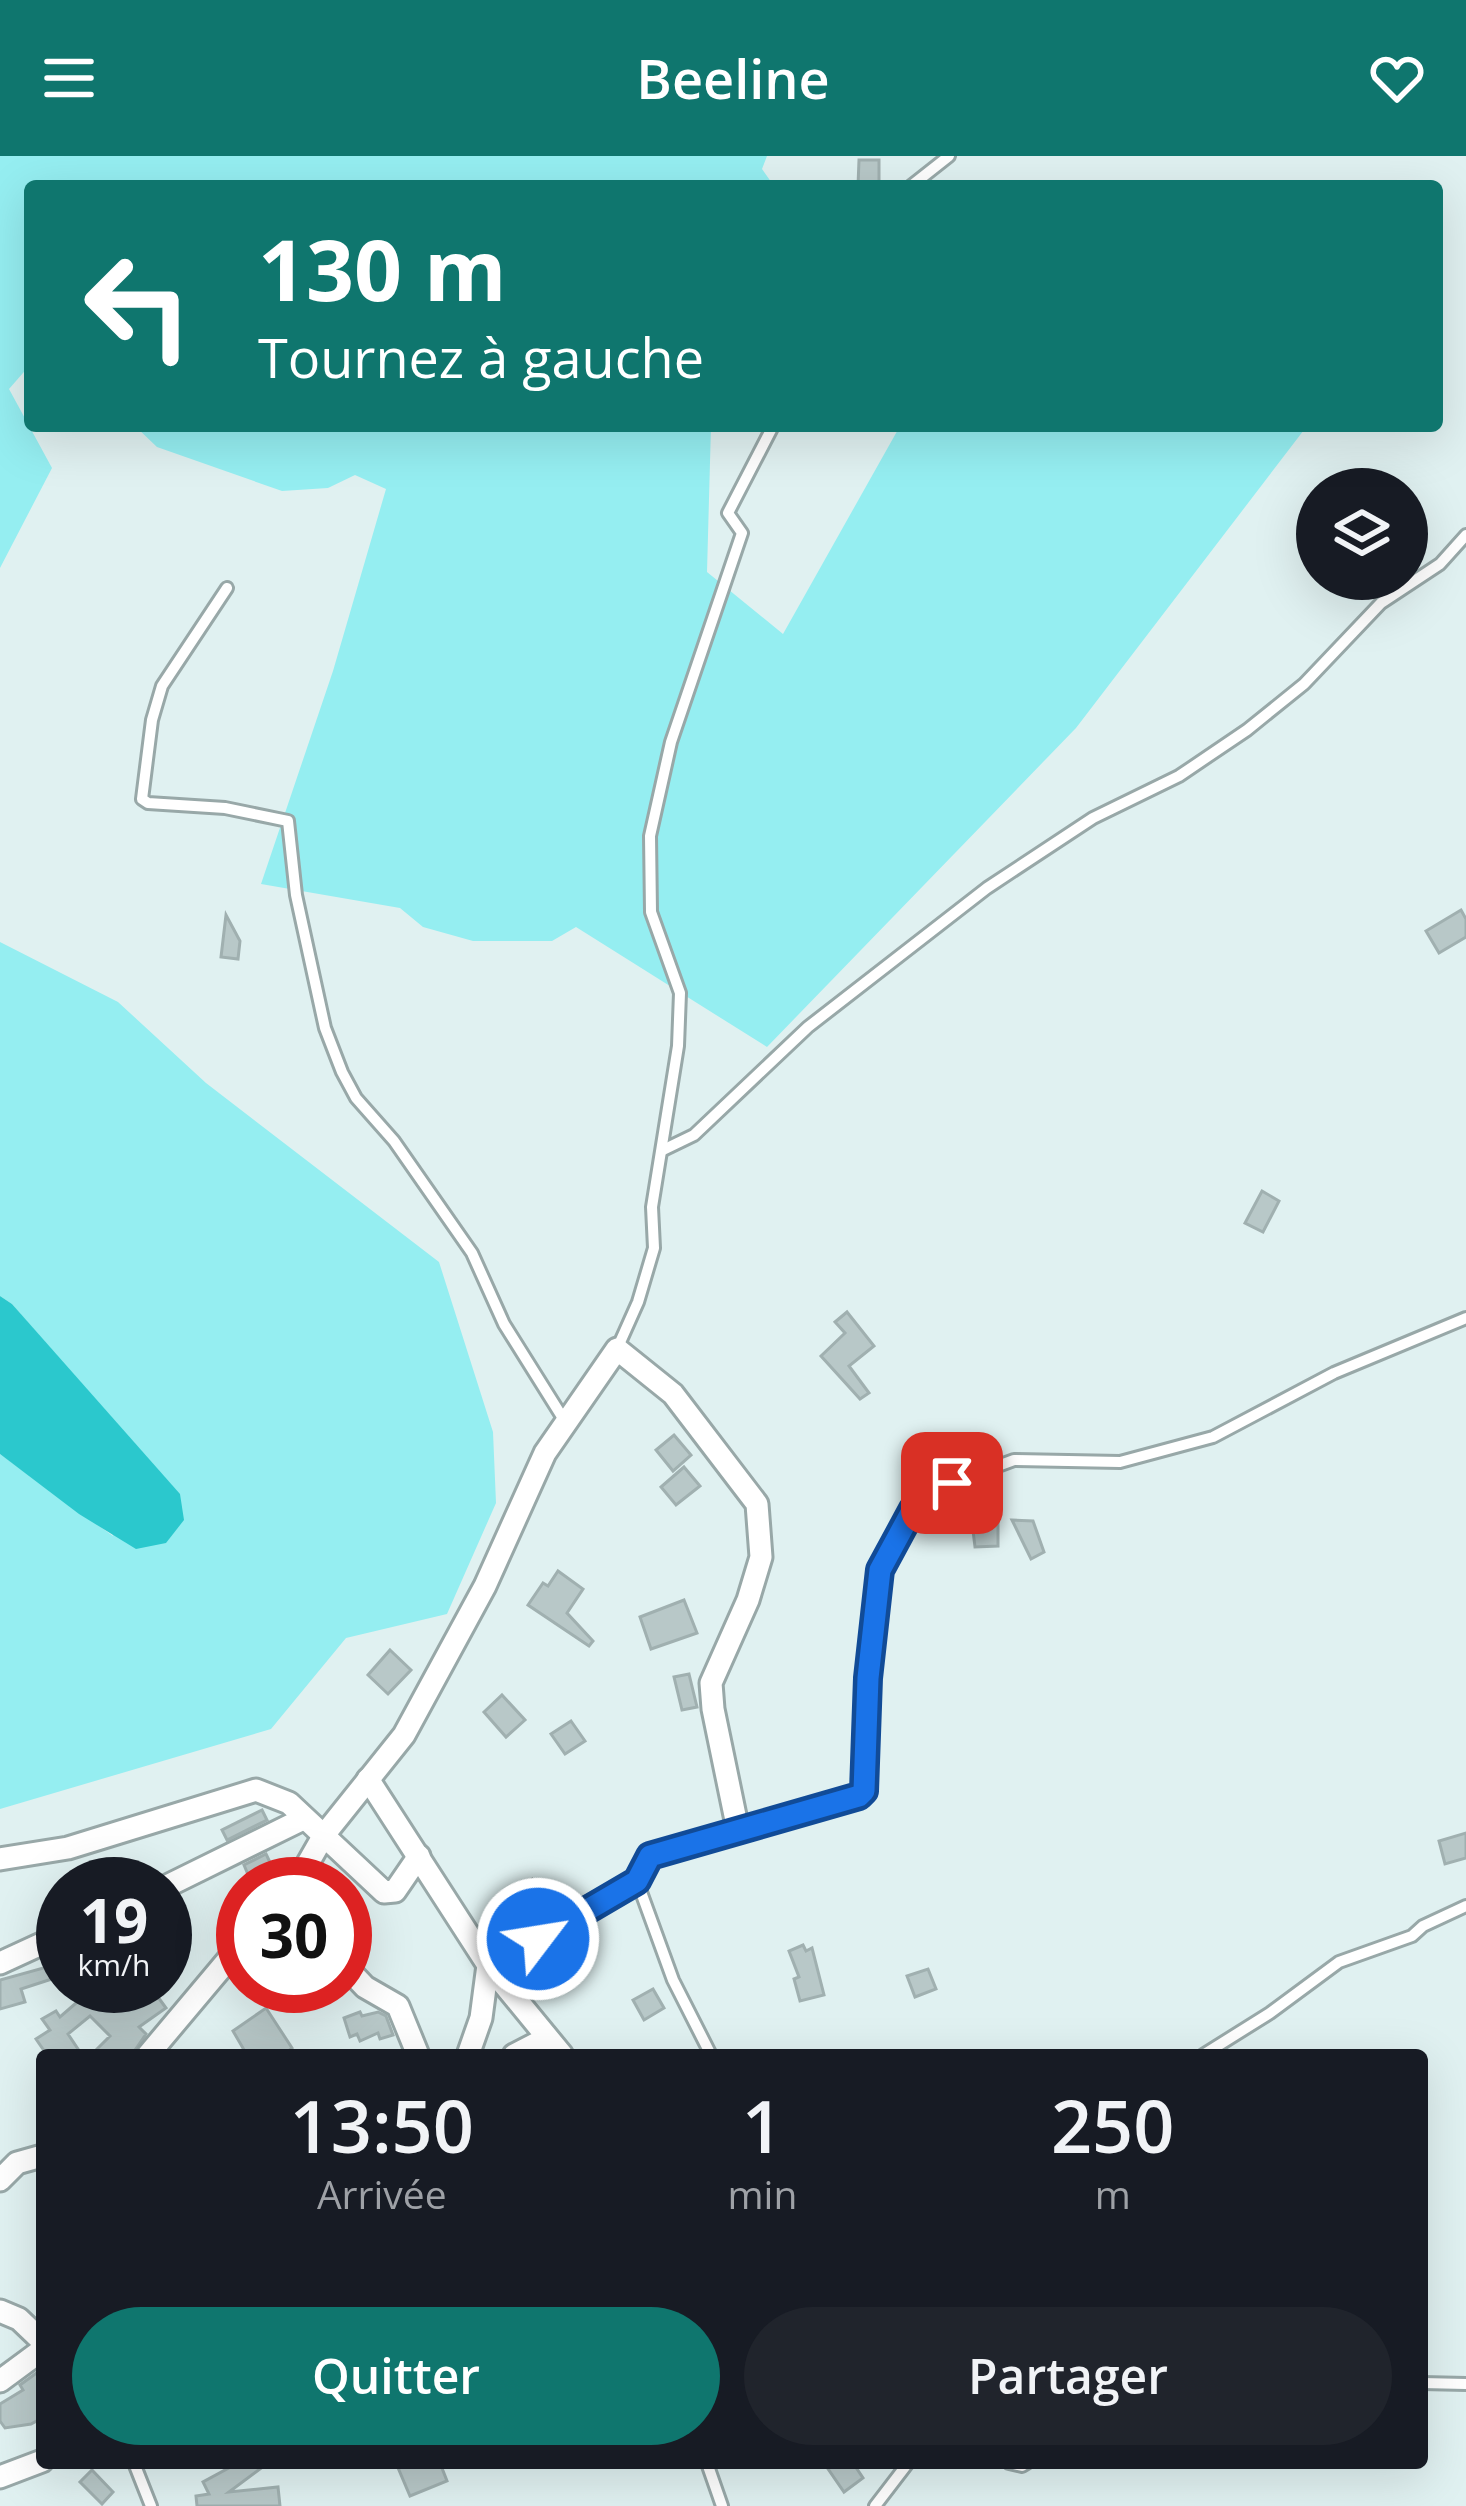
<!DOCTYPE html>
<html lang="fr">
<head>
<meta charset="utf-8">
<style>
	body { margin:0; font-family:"Open Sans",sans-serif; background:#20242c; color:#f1f3f6; height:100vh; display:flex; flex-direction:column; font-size:45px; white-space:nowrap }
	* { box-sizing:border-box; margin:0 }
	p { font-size:39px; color:#9ea1a6 }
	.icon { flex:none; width:66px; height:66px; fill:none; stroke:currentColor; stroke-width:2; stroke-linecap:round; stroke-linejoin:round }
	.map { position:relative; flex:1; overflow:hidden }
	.side { position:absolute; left:36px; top:1893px; width:1392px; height:420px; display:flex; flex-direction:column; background:#171b24; border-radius:12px; box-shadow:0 12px 48px #0002 }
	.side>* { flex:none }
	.top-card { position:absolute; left:24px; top:24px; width:1419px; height:252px; border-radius:12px; box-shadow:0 12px 48px #0002; background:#0f766e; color:#fff; overflow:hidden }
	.tools { position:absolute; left:1296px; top:312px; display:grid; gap:24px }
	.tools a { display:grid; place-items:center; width:132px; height:132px; border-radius:50%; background:#171b24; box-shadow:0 12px 48px #0002; font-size:60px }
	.speed { position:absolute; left:36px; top:1701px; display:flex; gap:24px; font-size:60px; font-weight:700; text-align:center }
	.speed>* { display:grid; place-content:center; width:156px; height:156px; border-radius:50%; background:#171b24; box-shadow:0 12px 48px #0002; line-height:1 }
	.speed small { font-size:30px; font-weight:400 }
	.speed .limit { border:18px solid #d22; background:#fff; color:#111 }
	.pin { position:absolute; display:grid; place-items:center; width:102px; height:102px; color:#fff; margin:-51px; border-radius:24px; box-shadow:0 6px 18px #0006 }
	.me { position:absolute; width:132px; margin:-66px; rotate:59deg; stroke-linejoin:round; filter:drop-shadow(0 0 9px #0008) }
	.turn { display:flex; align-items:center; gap:42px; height:252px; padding:0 36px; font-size:54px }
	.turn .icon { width:156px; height:156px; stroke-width:2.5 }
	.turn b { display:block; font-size:84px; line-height:102px }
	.eta { display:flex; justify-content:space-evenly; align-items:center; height:204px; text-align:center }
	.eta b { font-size:72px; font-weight:600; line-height:84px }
	.cta { display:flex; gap:24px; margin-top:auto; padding:24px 36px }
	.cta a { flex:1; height:138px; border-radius:72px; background:#0f766e; color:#fff; font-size:48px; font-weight:600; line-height:138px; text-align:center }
	.cta a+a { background:#20242c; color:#f1f3f6 }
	header { display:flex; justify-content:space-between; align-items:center; height:156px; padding:0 36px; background:#0f766e; color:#fff; font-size:54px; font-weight:600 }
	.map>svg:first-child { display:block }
	.green { fill:#95eef1 }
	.forest { fill:#2bc8cd }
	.building { fill:#b8c8c8; stroke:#a0b0b0; stroke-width:3 }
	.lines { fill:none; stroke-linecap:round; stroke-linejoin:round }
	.service-casing { stroke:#98a8a8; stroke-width:16 }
	.minor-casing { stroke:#98a8a8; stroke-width:27 }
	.service { stroke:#fff; stroke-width:10 }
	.minor { stroke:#fff; stroke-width:21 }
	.route-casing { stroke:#114b97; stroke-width:30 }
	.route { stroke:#1a73e8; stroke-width:21 }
</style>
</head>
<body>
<header><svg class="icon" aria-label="menu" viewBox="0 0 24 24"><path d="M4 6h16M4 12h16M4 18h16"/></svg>Beeline<svg class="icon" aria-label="heart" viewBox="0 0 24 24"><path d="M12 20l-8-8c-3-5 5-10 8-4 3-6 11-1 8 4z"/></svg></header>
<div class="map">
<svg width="1466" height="2350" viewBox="0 0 1466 2350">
	<rect width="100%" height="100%" fill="#e0f1f1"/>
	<!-- green -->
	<g class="green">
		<path d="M0,0H767L762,13L774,30H30V209L9,233L52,312L0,412Z"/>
		<path d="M135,270H711L707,416L783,478L900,270H1307L1076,572L767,891L576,771L552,785H473L423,771L400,752L261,728L333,515L386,333L355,319L328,332L282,335L157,291Z"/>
		<path d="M0,786L118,846L206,927L439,1106L493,1276L496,1347L447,1458L346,1482L271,1573L0,1653V1298L113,1380L58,1202L12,1148L0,1140Z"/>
	</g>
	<!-- forest -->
	<path class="forest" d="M0,1140L12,1148L180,1338L184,1364L166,1387L136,1393L79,1358L0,1298Z"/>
	<!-- building -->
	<g class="building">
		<path d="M859,4H879V30H858Z"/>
		<path d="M1461,754L1466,763V781L1439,797L1426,775Z"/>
		<path d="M226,759L240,785L238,803L221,801Z"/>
		<path d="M1262,1035L1279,1045L1263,1076L1245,1067Z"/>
		<path d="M847,1156L874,1190L849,1210L869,1237L860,1243L821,1200L845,1177L835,1166Z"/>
		<path d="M674,1279L691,1299L673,1315L656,1294Z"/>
		<path d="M684,1311L700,1330L676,1349L661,1331Z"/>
		<path d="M998,1357V1390L975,1391L971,1358Z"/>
		<path d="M1012,1364L1033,1365L1044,1396L1031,1403Z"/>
		<path d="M558,1415L583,1433L567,1457L593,1485L589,1490L528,1449L543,1427L548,1430Z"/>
		<path d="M684,1444L697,1477L651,1493L640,1461Z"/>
		<path d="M390,1494L411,1514L388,1538L368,1519Z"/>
		<path d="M689,1518L697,1551L682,1554L674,1521Z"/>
		<path d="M502,1539L525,1564L506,1581L484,1556Z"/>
		<path d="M571,1565L585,1585L565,1598L551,1578Z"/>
		<path d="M262,1654L267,1664L227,1684L222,1674Z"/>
		<path d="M1466,1677V1702L1445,1708L1439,1685Z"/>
		<path d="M266,1698L277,1721L252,1728L244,1709Z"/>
		<path d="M532,1723L554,1753L533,1768L511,1739Z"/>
		<path d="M803,1789L806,1795L812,1792L824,1839L800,1845L794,1823L799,1821L789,1795Z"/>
		<path d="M54,1809L58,1821L21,1833L25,1846L0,1853V1824Z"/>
		<path d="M928,1813L936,1833L915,1841L907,1820Z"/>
		<path d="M108,1830H150L166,1852L139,1871L146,1878L133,1897L91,1899L110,1880L90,1860L68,1878L82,1899H47L36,1883L50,1874L42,1863L56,1855L60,1861L83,1841L87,1846Z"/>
		<path d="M653,1833L664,1852L644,1864L633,1844Z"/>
		<path d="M266,1852L292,1892L284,1899H247L233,1875Z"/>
		<path d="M360,1856L362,1860L378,1856L386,1860L393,1879L380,1883L378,1877L360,1885L357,1878L350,1881L344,1862Z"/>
		<path d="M42,2213V2262L31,2268L5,2272L0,2265V2248L23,2234L20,2229Z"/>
		<path d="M238,2307H268L229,2336L278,2331L280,2350H197L196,2340L209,2338L203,2326Z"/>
		<path d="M396,2307H440L447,2325L410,2340Z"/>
		<path d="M824,2307H853L863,2322L844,2336Z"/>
		<path d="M92,2314L113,2336L102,2348L80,2326Z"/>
	</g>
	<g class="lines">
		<!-- service casing -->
		<g class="service-casing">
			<g id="service">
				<path d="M911,30L949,0"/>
				<path d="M227,432L162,530L152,564L142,643L148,647L225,652L288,665L296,739L325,872L342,916L356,942L394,985L472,1097L504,1168L566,1267"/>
				<path d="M663,994L694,979L808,871L987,732L1093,662L1179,620L1247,574L1304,528L1381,447L1440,408L1466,379"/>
				<path d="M617,1193L638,1146L654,1092L652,1051L678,890L680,837L651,756L650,680L671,586L742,377L728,357L773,270"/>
				<path d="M738,1674L859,1640L864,1635L868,1522L880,1414L913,1353L952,1327L1014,1304L1120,1306L1213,1281L1334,1217L1466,1162"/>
				<path d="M637,1725L673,1824L711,1899"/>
				<path d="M1203,1899L1270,1857L1339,1806L1412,1780L1423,1770L1466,1750"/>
				<path d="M1422,2227L1466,2228"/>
				<path d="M134,2307L151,2350"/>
				<path d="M707,2307L722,2350"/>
				<path d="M1009,2307L1022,2310L1027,2307"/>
				<path d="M875,2350L908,2307"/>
			</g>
		</g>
		<!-- minor casing -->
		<g class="minor-casing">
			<g id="minor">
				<path d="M368,1623L488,1809L562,1899"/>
				<path d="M0,1703L68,1692L256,1634L289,1647L384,1736L395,1735L419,1700"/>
				<path d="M296,1728L324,1679L404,1579L485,1430L545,1297L617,1193L673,1238L757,1348L761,1401L748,1444L711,1527L713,1553L738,1674L650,1700L637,1725L559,1768L494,1816"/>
				<path d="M165,1731L303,1663"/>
				<path d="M0,1807L63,1778"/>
				<path d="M345,1810L365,1831L398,1850L418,1899"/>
				<path d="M148,1899L243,1786"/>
				<path d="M468,1899L481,1862L488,1809"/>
				<path d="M514,1899L547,1882"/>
				<path d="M0,2024L17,2007L42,2000"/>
				<path d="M0,2155L19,2163L42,2185"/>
				<path d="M0,2225L42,2194"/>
				<path d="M0,2321L42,2305"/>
			</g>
		</g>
		<!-- service -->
		<use href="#service" class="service"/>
		<!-- minor -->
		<use href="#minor" class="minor"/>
	</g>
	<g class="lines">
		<!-- route casing -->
		<g class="route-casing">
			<path id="route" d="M538,1783L637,1725L650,1700L859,1640L864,1635L868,1522L880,1414L913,1353L952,1327"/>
		</g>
		<!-- route -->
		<use href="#route" class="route"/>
	</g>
</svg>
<div class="tools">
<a><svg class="icon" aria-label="layers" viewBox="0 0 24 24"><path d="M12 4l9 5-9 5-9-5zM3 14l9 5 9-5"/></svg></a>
</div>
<div class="speed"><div>19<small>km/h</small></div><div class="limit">30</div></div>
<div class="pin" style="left:952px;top:1327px;background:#d93025"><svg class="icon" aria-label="arrive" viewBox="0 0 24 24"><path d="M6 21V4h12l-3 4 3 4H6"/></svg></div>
<svg class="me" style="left:538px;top:1783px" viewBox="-20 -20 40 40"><circle r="17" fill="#1a73e8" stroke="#fff" stroke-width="3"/><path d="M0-11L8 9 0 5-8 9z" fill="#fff"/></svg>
<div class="top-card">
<div class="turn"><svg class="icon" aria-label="left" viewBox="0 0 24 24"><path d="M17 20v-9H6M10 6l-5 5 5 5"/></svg><div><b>130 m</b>Tournez à gauche</div></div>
</div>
<section class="side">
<div class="eta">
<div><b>13:50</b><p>Arrivée</p></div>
<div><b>1</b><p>min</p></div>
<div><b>250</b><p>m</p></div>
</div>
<div class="cta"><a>Quitter</a><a>Partager</a></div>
</section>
</div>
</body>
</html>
